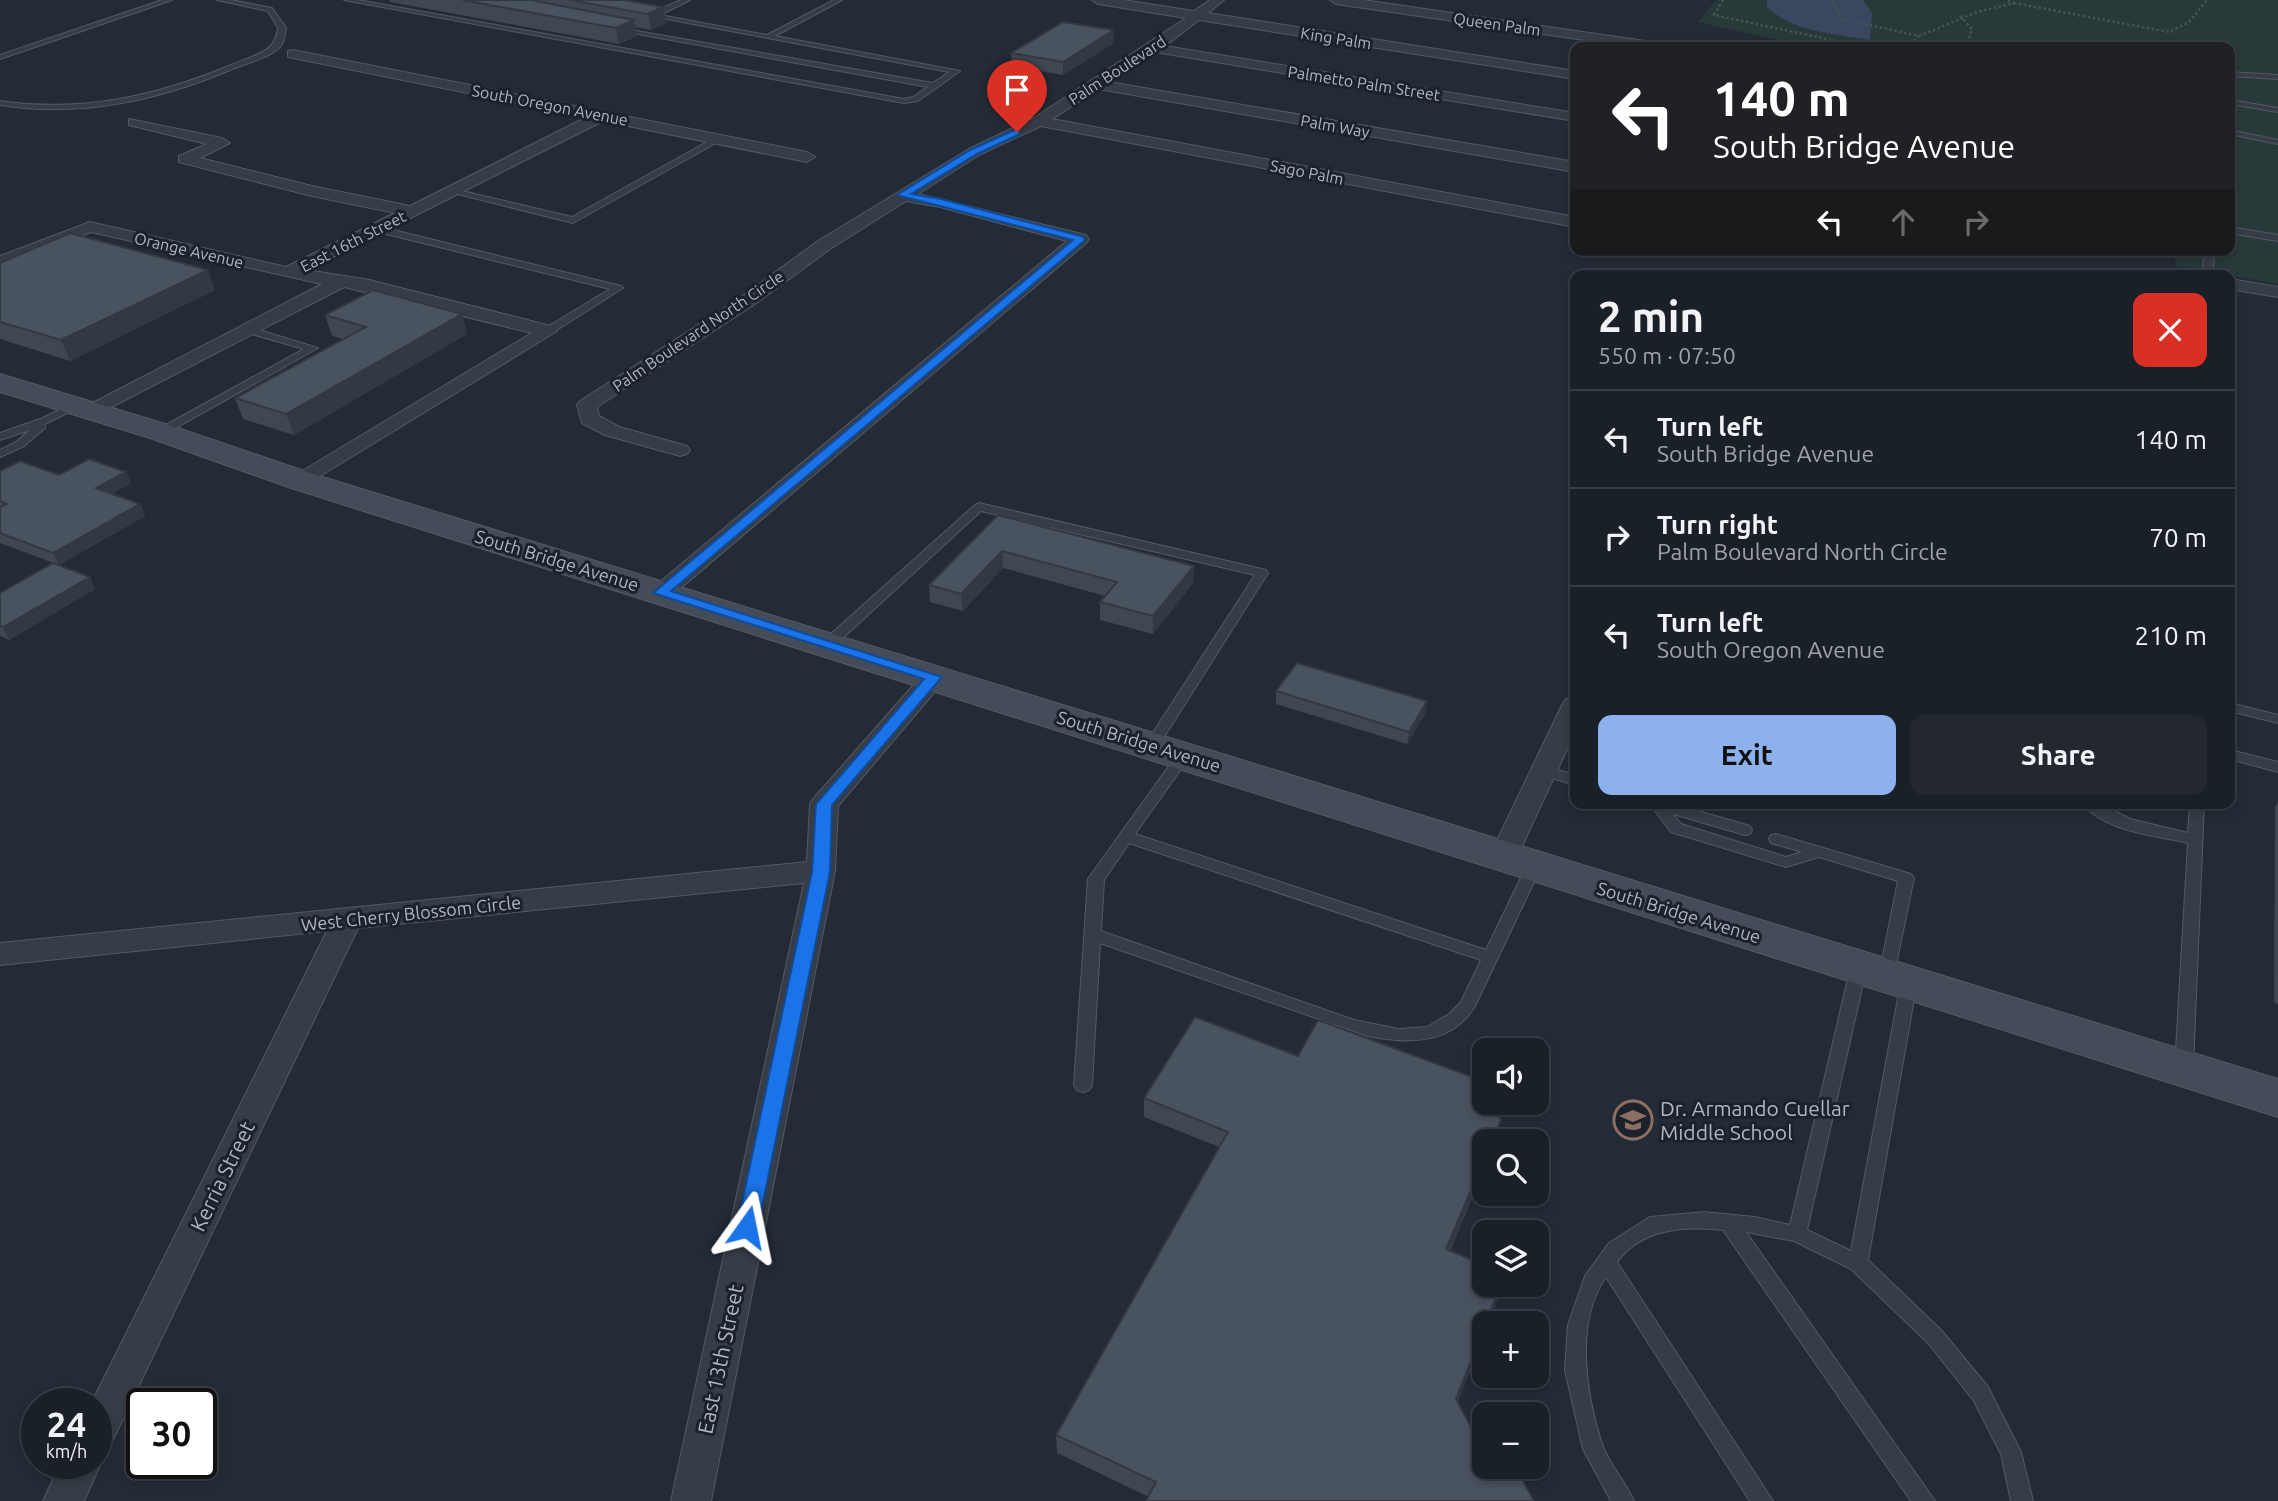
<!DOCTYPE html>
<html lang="en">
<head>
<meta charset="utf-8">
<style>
	body { margin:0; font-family:Ubuntu,sans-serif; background:#232830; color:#f1f3f6; height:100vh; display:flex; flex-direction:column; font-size:26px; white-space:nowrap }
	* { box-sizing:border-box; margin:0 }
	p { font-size:23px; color:#9fa3a8 }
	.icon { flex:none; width:38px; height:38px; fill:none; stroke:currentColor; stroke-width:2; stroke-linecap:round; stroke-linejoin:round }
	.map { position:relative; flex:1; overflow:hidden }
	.drawer { position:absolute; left:1570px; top:270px; width:665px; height:539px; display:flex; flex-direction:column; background:#1a2028; border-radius:14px; box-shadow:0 4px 10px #0003,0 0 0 2px #383e45 }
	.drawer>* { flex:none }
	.top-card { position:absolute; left:1570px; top:42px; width:665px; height:214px; border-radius:14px; box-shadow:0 4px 10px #0003,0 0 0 2px #383e45; background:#202124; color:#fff; overflow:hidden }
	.controls { position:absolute; left:1472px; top:1038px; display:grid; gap:14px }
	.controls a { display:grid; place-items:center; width:77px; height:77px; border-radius:14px; background:#1a2028; box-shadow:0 4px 10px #0003,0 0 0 2px #383e45; font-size:35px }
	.speed { position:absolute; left:21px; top:1388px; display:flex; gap:14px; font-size:35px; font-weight:700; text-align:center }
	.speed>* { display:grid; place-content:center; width:91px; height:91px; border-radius:50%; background:#1a2028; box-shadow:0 4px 10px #0003,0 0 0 2px #383e45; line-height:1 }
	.speed small { font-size:18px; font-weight:400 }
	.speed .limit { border:4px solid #111; border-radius:10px; background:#fff; color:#111 }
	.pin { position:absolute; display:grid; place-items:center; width:60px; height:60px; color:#fff; margin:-72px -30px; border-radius:50% 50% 50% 0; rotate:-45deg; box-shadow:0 0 7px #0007 }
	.pin .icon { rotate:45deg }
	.me { position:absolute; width:77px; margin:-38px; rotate:12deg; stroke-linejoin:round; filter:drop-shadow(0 0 5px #0008) }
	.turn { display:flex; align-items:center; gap:24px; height:147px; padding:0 28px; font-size:32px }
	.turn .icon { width:91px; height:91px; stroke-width:2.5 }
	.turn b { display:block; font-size:49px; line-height:60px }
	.lanes { display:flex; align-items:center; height:66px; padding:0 28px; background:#0003; justify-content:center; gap:35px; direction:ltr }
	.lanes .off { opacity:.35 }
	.round { display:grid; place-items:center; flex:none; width:74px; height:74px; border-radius:14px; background:#232830 }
	.overview { display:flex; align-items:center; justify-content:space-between; height:119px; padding:0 28px }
	h1 { font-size:42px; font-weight:700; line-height:52px }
	.button { display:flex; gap:14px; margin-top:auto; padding:14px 28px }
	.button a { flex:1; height:80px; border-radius:14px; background:#8cb1ec; color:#111; font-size:28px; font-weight:700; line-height:80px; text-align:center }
	.button a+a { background:#232830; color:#f1f3f6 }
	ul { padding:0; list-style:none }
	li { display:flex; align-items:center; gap:21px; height:98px; padding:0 28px; border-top:2px solid #383e45 }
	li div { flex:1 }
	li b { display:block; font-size:26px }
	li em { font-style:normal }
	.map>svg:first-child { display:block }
	.green { fill:#273939 }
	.water { fill:#39485e }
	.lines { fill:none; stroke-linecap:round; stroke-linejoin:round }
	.lane-casing { stroke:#535a64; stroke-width:2 }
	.street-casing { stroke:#535a64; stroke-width:2 }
	.secondary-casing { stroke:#535a64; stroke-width:2 }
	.path { stroke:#445456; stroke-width:2.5; stroke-dasharray:2.5 2.5; stroke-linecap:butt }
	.lane { fill:#363d46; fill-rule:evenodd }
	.street { fill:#363d46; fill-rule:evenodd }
	.secondary { fill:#444c59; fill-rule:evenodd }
	.wall { fill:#3f4752 }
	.shaded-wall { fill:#333942 }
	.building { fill:#49525f; stroke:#333942; stroke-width:2 }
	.route { fill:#1a73e8; stroke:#114b97; stroke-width:2 }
	.labels { text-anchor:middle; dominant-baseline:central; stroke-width:6; stroke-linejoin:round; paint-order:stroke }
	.far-street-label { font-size:16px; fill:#b0b7c3; stroke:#1b222b }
	.street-label { font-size:18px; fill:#b0b7c3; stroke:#1b222b }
	.near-poi-label { font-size:21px; fill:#b0b7c3; stroke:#1b222b; text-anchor:start }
	.near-street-label { font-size:21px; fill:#b0b7c3; stroke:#1b222b }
</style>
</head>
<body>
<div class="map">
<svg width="2278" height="1501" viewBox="0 0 2278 1501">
	<rect width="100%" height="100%" fill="#232b36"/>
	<!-- green -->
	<path class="green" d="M1716,0H2278V284L2175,266L2176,250H2230V47H1809L1698,22Z"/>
	<!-- water -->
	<path class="water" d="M1767,0H1863L1872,13L1870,40C1835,34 1793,32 1767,7Z"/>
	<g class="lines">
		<!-- lane casing -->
		<g class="lane-casing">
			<g id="lane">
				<path d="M162,0H172L0,59V55Z"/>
				<path d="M217,0H231L272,8L286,28C285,33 285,40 282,44C274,57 249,62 235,68C160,100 82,118 0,105V101C81,113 157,96 231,65C253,55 275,54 278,28L268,11Z"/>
				<path d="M344,0H358L904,99L913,97L928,87L616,30L620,28L933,83L949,72L645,15L681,0H690L660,15L767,35L834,0H842L775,36L960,71L918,101L904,103Z"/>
				<path d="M2230,72L2278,75V79L2230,76Z"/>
				<path d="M2230,100L2278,108V112L2230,104Z"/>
				<path d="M2230,130L2278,140V144L2230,134Z"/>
				<path d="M716,137L723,139L573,223L446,191L450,188L572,217Z"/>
				<path d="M377,226L621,286L623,288L552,333H544V329L610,289L374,231L372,229Z"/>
				<path d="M2230,227L2278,235V241L2230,233Z"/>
				<path d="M2204,250H2214L2213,275H2203Z"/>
				<path d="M249,327L318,348L165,434H157V430L304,349L245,332L244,330Z"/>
				<path d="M75,402L80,405L79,407L45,424V428L24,446L0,457V450L16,442L30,430L0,440V433L43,418Z"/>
				<path d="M979,503L1266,570L1268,573L1157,748H1147L1145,745L1255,575L981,511L833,647H823L822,644L823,641L975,505Z"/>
				<path d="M2230,703L2278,715V723L2230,711Z"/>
				<path d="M1184,750L1191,755L1135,834L1486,950L1528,863H1538L1541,867L1475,1006C1452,1045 1407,1044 1368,1036L1100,943L1092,1085L1089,1090L1083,1092L1077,1090L1074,1085L1088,879L1179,752ZM1129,843L1481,960L1461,1002L1449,1014L1427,1027L1399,1029L1354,1020L1101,931L1104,880Z"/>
				<path d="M2230,750L2278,762V772L2230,759Z"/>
				<path d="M1544,766L1575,775V785L1539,774L1537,771L1539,768Z"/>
				<path d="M1649,803H1670L1750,826L1752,830L1750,834L1745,835L1673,814L1681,824L1786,857L1802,852L1771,843L1769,839L1771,835L1776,834L1911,874L1914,878L1893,979L1887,981L1881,979L1879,975L1898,881L1819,857L1786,867L1671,832Z"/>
				<path d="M2082,803H2099L2130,819L2188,833L2190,803H2204L2193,1067L2190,1072L2184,1074L2178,1072L2175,1067L2188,843C2154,835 2105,832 2082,803Z"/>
				<path d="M1859,960L1865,962L1867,966L1807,1230L1851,1251L1901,982L1903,978L1909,976L1915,978L1917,982L1868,1260L1942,1331L1988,1387L2021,1452L2033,1501H2011L2001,1454L1974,1401L1928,1343L1851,1269L1794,1241L1746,1232L1935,1501H1911L1723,1230C1685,1226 1642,1228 1617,1262L1773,1501H1750L1606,1277C1574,1322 1586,1395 1602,1444C1609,1464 1625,1481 1634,1501H1611L1583,1449L1565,1370L1568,1325L1585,1276L1609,1243L1650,1217L1704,1212L1755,1217L1790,1225L1851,966L1853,962Z"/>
			</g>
		</g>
		<!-- street casing -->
		<g class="street-casing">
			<g id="street">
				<path d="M1092,0H1123L1194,11L1210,0H1224L1208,13L1575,71V79L1199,20L1165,46L1575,113V121L1155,52L1109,82L1575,162V172L1099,89L1052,119L1575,217V227L1041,126L979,155L918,194L1086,235L1089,239L1086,243L669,598H653L649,593L653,588L1067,241L940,207L906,201L830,249L755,304L597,407L599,416L619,427L687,446L690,450L687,454L680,456L605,435L582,423L577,405L580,401L743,296L818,241L969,149L1034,118L1186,18L1098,4Z"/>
				<path d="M1330,0H1363L1659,43L1666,47H1633L1336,4Z"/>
				<path d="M293,50L807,152L815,157L807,162L603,121L307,270L369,280L555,327L557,331L302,487L291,481L294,476L532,333L344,287L92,417L82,411L85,407L322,284L91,232L0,267V256L90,222L286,267L395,213L312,196L179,162V156L207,144L129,125V119L222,138L230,143L200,158L312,186L410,206L587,117L288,57V51Z"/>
				<path d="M2230,279L2278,287V297L2230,289Z"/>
				<path d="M934,669L943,672L946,677L943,682L838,806L835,871L711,1501H671L804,883L358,928L110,1446L96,1451L101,1463L84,1501H43L61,1463H96V1404H91L327,931L0,965V943L807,862L810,804L814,798L925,672Z"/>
				<path d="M1575,697V732L1517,857L1513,864L1503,867L1493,864L1489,857L1562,705L1566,699Z"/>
			</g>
		</g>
		<!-- secondary casing -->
		<g class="secondary-casing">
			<path id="secondary" d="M0,374L172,426L313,474L2278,1079V1117L291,488L150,438L0,392Z"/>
		</g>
		<!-- path -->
		<g class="path">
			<path d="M1723,0L1714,15L1864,47"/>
			<path d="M1832,0L1842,19L1919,36L1909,47"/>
			<path d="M2014,3L2169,32L2189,22L2207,0"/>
			<path d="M1960,16L1972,29L1966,47"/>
			<path d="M1919,36L1977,12L2014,3L2006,0"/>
		</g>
		<!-- lane -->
		<use href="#lane" class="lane"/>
		<!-- street -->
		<use href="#street" class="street"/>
		<!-- secondary -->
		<use href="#secondary" class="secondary"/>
	</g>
	<!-- wall -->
	<g class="wall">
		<path d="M390,0H624L666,23L651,30L635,27L637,36L619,44L390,2Z"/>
		<path d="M1114,43L1063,75L1012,66L1011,53Z"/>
		<path d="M0,263L215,290L70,361L0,339Z"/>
		<path d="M462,314L467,334L294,435L243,419L235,398L343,339L332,336L325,315Z"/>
		<path d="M0,471L59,475L126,472L131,483L112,494L140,504L145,516L59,565L0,543Z"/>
		<path d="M998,515L1194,566L1193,583L1153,634L1100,620V602L1105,596L1003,568L963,611L930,602L929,585Z"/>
		<path d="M95,589L9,640L0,636V593Z"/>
		<path d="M1276,691L1427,701L1425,714L1407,744L1276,704Z"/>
		<path d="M2278,802V1004L2274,1003L2275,807Z"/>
		<path d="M1144,1098L1497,1138L1450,1251L1501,1292L1149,1497L1057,1453L1056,1435L1219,1147L1144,1117Z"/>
	</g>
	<!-- shaded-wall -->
	<g class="shaded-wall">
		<path d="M663,7L666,23L651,30L648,14Z"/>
		<path d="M634,20L637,36L619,44L616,28Z"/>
		<path d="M1114,30V43L1063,75V62Z"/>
		<path d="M208,270L215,290L70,361L61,340Z"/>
		<path d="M462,314L467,334L294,435L286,414Z"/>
		<path d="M126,472L131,483L101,500L96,488Z"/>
		<path d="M140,504L145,516L59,565L53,553Z"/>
		<path d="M1002,551L1003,568L963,611L961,594Z"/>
		<path d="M1194,566L1193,583L1153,634V616Z"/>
		<path d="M90,577L95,589L9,640L3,627Z"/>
		<path d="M1427,701L1425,714L1407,744L1409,732Z"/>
		<path d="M1501,1120L1497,1138L1496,1141H1492Z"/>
		<path d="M1484,1160V1169L1442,1268L1446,1249Z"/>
		<path d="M1501,1284H1503L1501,1292L1489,1323H1486Z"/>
		<path d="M1484,1328V1336L1452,1417L1456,1399Z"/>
	</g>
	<!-- building -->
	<g class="building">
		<path d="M462,0H531L634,20L616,28Z"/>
		<path d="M570,0H624L663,7L648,14Z"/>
		<path d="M1063,22L1114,30L1063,62L1011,53Z"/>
		<path d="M70,233L208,270L61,340L0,322V263Z"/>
		<path d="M373,290L462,314L286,414L235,398L366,327L325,315Z"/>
		<path d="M89,459L126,472L96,488L140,504L53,553L0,533V507L7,504L0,501V471L20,461L59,475Z"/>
		<path d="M998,515L1194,566L1153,616L1100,602L1117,582L1002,551L961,594L929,585Z"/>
		<path d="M53,563L90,577L3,627L0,626V593Z"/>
		<path d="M1297,663L1427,701L1409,732L1276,691Z"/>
		<path d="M1195,1017L1298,1056L1318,1020L1475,1078L1484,1093V1102H1490L1501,1120L1492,1141H1484V1160L1446,1249L1484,1265V1284H1501L1486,1323H1484V1328L1456,1399L1484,1451V1466H1513L1516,1468L1534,1501H1146L1156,1482L1056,1435L1228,1132L1144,1098Z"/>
	</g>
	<!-- route -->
	<path class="route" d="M1017,129L1020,134L977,154L911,194L941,199L1084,237V241L671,591L942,677L832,805L830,872L758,1227L755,1234L747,1236L740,1234L737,1227L812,872L816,804L924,679L653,593L1073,240L897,195L970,150Z"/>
	<!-- icons -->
	<defs>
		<g id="school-ring" transform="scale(2.0125)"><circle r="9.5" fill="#1b222b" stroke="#8d6e63" stroke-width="1.5"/><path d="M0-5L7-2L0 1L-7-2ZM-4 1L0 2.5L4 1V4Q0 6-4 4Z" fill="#8d6e63"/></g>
	</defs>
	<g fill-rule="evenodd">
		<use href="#school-ring" x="1633" y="1120"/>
	</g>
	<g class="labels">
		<!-- far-street labels -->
		<g class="far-street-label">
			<text transform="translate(1497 24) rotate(8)">Queen Palm</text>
			<text transform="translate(1336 38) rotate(9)">King Palm</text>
			<text transform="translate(1117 70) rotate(-33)">Palm Boulevard</text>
			<text transform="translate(1364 83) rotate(9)">Palmetto Palm Street</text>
			<text transform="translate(550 105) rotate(11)">South Oregon Avenue</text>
			<text transform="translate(1335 126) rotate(10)">Palm Way</text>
			<text transform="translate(1307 172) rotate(11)">Sago Palm</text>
			<text transform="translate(353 241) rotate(-27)">East 16th Street</text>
			<text transform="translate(189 250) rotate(13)">Orange Avenue</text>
			<text transform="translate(698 331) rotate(-34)">Palm Boulevard North Circle</text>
		</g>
		<!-- street labels -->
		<g class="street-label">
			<text transform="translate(557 560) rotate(17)">South Bridge Avenue</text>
			<text transform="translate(1139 741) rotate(17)">South Bridge Avenue</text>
			<text transform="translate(1679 912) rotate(17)">South Bridge Avenue</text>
			<text transform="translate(411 913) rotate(-6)">West Cherry Blossom Circle</text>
		</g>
		<!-- near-poi labels -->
		<g class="near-poi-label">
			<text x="1660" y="1108">Dr. Armando Cuellar<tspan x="1660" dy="24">Middle School</tspan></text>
		</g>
		<!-- near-street labels -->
		<g class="near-street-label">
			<text transform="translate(222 1176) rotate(-64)">Kerria Street</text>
			<text transform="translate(720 1359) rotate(-78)">East 13th Street</text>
		</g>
	</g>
</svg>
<div class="controls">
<a><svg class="icon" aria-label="sound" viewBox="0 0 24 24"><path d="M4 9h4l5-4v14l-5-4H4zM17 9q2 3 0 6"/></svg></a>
<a><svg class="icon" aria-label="search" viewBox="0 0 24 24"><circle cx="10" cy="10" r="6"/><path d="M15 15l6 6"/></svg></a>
<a><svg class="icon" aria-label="layers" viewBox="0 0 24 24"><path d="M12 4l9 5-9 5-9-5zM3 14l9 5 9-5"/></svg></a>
<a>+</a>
<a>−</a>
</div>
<div class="speed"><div>24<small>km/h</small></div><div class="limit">30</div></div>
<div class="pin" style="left:1017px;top:132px;background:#d93025"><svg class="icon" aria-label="arrive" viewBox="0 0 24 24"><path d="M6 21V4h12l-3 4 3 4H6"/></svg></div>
<svg class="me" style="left:747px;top:1227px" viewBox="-20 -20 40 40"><path d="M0-17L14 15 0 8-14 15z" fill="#1a73e8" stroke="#fff" stroke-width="4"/></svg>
<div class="top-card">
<div class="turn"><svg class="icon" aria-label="left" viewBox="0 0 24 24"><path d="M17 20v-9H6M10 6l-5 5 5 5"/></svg><div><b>140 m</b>South Bridge Avenue</div></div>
<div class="lanes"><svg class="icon" aria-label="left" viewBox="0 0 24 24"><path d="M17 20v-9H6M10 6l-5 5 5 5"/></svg><svg class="icon off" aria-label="ahead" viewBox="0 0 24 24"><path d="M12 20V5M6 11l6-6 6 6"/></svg><svg class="icon off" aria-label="right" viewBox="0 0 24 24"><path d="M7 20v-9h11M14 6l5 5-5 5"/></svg></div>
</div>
<section class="drawer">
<div class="overview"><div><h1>2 min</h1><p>550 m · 07:50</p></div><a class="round" style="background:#d93025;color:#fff"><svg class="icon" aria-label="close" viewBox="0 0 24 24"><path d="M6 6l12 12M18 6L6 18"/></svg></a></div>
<ul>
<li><svg class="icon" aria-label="left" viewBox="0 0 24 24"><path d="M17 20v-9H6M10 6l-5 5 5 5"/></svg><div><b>Turn left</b><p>South Bridge Avenue</p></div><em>140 m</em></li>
<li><svg class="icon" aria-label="right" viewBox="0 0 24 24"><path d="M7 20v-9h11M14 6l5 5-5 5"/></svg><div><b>Turn right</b><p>Palm Boulevard North Circle</p></div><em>70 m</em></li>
<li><svg class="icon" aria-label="left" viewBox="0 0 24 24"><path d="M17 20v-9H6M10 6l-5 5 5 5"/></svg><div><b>Turn left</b><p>South Oregon Avenue</p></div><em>210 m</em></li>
</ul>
<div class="button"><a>Exit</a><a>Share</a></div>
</section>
</div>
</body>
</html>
